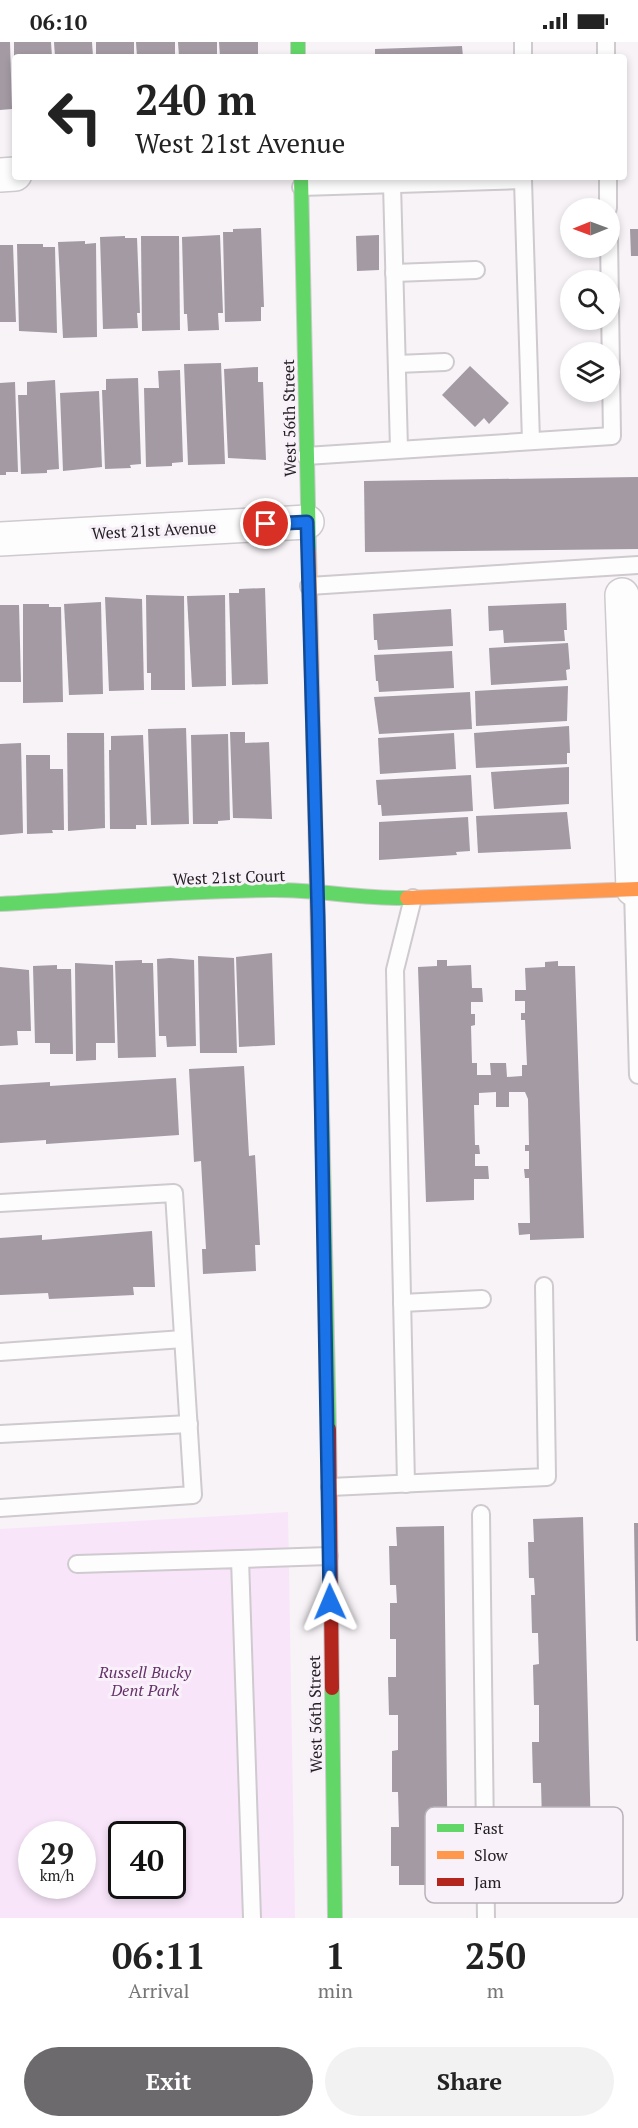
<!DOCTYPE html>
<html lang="en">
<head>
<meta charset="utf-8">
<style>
	body { margin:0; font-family:"PT Serif",serif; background:#f2f2f2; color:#222; height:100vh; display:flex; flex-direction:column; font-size:22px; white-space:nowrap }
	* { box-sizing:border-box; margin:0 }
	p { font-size:20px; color:#767676 }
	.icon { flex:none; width:33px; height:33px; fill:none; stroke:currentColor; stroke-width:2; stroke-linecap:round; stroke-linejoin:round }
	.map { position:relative; height:1876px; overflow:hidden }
	.drawer { display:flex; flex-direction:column; background:#fff; flex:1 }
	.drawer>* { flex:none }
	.guide { position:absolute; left:12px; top:12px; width:615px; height:126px; border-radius:6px; box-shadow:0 3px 9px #0003; background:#fff; color:#222; overflow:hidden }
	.needle { width:39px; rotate:269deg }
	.controls { position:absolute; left:560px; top:156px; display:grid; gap:12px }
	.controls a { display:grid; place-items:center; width:60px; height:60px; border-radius:50%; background:#fff; box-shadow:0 3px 9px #0003; font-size:30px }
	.speed { position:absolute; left:18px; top:1779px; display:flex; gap:12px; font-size:30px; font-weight:700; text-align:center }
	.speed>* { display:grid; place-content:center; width:78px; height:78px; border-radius:50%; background:#fff; box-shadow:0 3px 9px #0003; line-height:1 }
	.speed small { font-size:15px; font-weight:400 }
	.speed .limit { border:3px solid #111; border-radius:9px; background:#fff; color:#111 }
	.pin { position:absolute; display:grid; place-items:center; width:51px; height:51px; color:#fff; margin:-26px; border:3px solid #fff; border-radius:50%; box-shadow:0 2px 6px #0007 }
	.me { position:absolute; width:66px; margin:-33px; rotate:359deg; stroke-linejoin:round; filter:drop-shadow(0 0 4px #0008) }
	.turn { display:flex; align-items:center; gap:21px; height:126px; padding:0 24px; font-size:27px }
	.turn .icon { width:78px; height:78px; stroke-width:2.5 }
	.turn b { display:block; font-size:42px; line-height:51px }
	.eta { display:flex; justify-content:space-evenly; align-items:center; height:102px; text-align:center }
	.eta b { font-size:36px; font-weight:800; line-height:42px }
	.primary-button { display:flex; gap:12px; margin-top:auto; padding:12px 24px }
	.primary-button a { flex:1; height:69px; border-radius:36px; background:#6d6a6d; color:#fff; font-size:24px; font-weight:800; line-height:69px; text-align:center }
	.primary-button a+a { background:#f2f2f2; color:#222 }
	.status { display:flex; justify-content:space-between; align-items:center; height:42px; padding:0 30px; background:#fff; direction:ltr }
	.status svg { height:16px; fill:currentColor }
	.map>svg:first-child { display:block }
	.green { fill:#f9e5fa; fill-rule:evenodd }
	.building { fill:#a39aa4 }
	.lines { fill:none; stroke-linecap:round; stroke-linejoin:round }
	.lane-casing { stroke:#cecace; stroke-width:20 }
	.street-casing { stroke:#cecace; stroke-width:36 }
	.fast-casing { stroke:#cecace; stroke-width:16 }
	.slow-casing { stroke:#cecace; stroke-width:16 }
	.jam-casing { stroke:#cecace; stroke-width:16 }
	.lane { stroke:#fefdfe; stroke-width:16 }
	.street { stroke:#fefdfe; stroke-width:33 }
	.fast { stroke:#63d668; stroke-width:14 }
	.slow { stroke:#ff974d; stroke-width:14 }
	.jam { stroke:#b3261e; stroke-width:14 }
	.route-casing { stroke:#114b97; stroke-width:15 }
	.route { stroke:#1a73e8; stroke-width:10 }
	.labels { text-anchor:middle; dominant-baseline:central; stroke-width:6; stroke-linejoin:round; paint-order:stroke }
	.street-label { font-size:16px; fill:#232023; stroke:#f9f1f9 }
	.park-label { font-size:16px; font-style:italic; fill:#643169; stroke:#f9f1f9 }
	.key { fill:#f9f1f9; stroke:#b9b2b9; stroke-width:1.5 }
	.key-label { font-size:16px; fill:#232023 }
</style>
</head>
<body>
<div class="status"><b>06:10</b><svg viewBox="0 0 49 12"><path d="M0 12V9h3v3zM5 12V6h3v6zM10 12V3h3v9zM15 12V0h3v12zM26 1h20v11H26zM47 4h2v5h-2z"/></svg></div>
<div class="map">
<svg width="638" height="1876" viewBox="0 0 638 1876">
	<rect width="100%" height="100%" fill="#f7f3f7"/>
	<!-- green -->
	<path class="green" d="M288,1470L295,1876H0V1487ZM32,1792H82V1844H32ZM122,1792H172V1844H122Z"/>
	<!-- building -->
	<g class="building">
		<path d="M0,0H10L12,67L0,68Z"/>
		<path d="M14,0H51L52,15H14Z"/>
		<path d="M54,0H92L93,15H55Z"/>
		<rect x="96" y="0" width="38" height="15"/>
		<path d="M136,0H175V15H137Z"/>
		<path d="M178,0H217V15H179Z"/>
		<path d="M219,0H258V15H220Z"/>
		<path d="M462,4L463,15H375V7Z"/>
		<path d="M261,186L264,265H261V279L225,280L223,190H233V187Z"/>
		<path d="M630,187H638V214H631Z"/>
		<path d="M220,193L223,271H218L219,288L188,289L187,272H184L182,195Z"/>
		<path d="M379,193V228L357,229L356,194Z"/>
		<path d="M125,194V196H137L140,271H137L138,286L103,287L100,195Z"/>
		<path d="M141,194H179L180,288L142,289Z"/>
		<path d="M85,199V202L96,201L97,295L63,296L58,200Z"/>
		<path d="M17,202H43V205H55L57,291L19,289Z"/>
		<path d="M0,203H13L16,280H0Z"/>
		<path d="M221,321L225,422L188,423L184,322Z"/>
		<path d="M470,324L509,361L489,382L484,376L475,385L442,353Z"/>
		<path d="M258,325V340H263L266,418L228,416L224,327Z"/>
		<path d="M180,328L183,420L172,421V424L146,425L144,346H159L158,329Z"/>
		<path d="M138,336L141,422L130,423L131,426L105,427L102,348H106V337Z"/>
		<path d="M55,338L59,427L47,428V431L21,432L18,353H27V340Z"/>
		<path d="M15,340L18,430H6V433H0V341Z"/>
		<path d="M99,349L102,425L63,429L60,351Z"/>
		<path d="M638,435V507L365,510L364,439Z"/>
		<path d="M265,546L268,642L232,643L229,551H239V547Z"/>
		<path d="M146,553L184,554L185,648H151V631H147Z"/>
		<path d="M225,553L226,644L192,645L187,554Z"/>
		<path d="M105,555L142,557L144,648L109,649Z"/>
		<path d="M101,560L103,652L69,653L64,562Z"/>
		<path d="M566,561L567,588H564L565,599L504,601L503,588L489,589L488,564Z"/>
		<path d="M23,562H49V565H61L63,660L23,661Z"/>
		<path d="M0,563H19L21,640H0Z"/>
		<path d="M451,567L453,604L378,608L377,598H374L373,572Z"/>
		<path d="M568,601L570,627L566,628L567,638L491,643L489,606Z"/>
		<path d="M452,609L454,646L379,650L378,639H376L374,613Z"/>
		<path d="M568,644L567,679L476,684L475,649Z"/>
		<path d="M470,650L472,687L379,692L374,655Z"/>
		<path d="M569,684L570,711H567V722L476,726L474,691Z"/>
		<path d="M186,686L189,782L151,783L148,687Z"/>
		<path d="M230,690H245V701L269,700L272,777L233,776Z"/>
		<path d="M67,691H104L105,786L68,789Z"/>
		<path d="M454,691L456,727L380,732L378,696Z"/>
		<path d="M228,692L230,778L218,779V782H193L191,693Z"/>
		<path d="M143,693L147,783H136V787H110L109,708H111V694Z"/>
		<path d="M21,701L23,791L0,793V702Z"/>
		<path d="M26,713H50V727H63L64,788H52L53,791L27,792Z"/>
		<path d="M569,725V762L494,767L491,730Z"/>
		<path d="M471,733L473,769L382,774L381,763H378L376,738Z"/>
		<path d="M567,770L571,807L478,811L476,774Z"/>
		<path d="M468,775L470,809L456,810L457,813L379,818V780Z"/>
		<path d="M272,911L275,1003L239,1005L236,915Z"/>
		<path d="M198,914L234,916L237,1011H200Z"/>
		<path d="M170,916L194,918L196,1004L167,1005L166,994H159L157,917Z"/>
		<path d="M142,918V921H153L156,1015L118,1016L115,919Z"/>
		<path d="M437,918H447V924L471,923L472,946H482L483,960H471V972H475V983L471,984L472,1021H477V1033H491L490,1021H506L507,1035L522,1034V1023H527L525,978H521V971H525V959H515V948H526L525,926L545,925V920L558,919V924H575L584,1196L530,1198V1192L519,1193L518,1181H530L529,1136H525L524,1127H529V1109H525V1103H529L528,1057L525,1050H509V1065H496V1050L479,1051V1063H474L475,1103H479L480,1112H475V1124H488L489,1137H474V1158L426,1160L418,925L437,924Z"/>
		<path d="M75,921L113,923L115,1001H96V1018L76,1019Z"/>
		<path d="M57,923V927H71L73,1012H50V1001H35L33,924Z"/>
		<path d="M0,925L29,928L31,989H17L18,1003L0,1004Z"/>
		<path d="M244,1024L249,1114L255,1113L260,1203H255L256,1229L203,1232L202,1207H206L201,1119L194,1120L189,1027Z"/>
		<path d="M176,1036L179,1093L46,1102V1098L0,1101V1043L50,1040V1044Z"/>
		<path d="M152,1189L155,1245H133L134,1253L49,1257L48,1251L0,1253V1196L42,1193V1198Z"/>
		<path d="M583,1475L592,1833L543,1834L542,1816H536V1780H542L541,1741H533L532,1700H539V1663H534L533,1623L539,1622L538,1591H532L531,1553H535L534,1536H529L528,1500H534L533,1477Z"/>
		<path d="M634,1481H638V1599H636Z"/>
		<path d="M444,1484L448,1843H399V1824H391V1785H399L398,1750H392V1709L398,1708V1673H389L388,1635H396V1597H390V1561H397L396,1543H390L389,1504H397L396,1485Z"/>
	</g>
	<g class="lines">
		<!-- lane casing -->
		<g class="lane-casing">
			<g id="lane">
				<path d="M523,0V15"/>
				<path d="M606,0V15"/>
				<path d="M608,135V166"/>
				<path d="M523,138L531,399"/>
				<path d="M392,142L399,407"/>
				<path d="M301,145L523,138V135"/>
				<path d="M394,231L476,228"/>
				<path d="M397,322L445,320"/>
				<path d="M306,414L612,394L609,196"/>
				<path d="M309,544L638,523"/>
				<path d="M633,847L638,1033"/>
				<path d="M0,1161L174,1151L193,1453L0,1466"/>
				<path d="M402,1261L482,1257"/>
				<path d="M0,1310L183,1297"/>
				<path d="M0,1392L189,1382"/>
				<path d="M406,1442L395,928L413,856"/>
				<path d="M330,1445L547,1435L544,1244"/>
				<path d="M481,1472L486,1876"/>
				<path d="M240,1517L329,1514"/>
				<path d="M77,1522L240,1517L252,1876"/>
			</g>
		</g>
		<!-- street casing -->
		<g class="street-casing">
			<g id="street">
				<path d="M0,133L15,132"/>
				<path d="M0,497L307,480"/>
				<path d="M622,553L633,847"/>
			</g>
		</g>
		<!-- fast casing -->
		<g class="fast-casing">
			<g id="fast">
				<path d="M298,0V15"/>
				<path d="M301,135L309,509"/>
				<path d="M0,862C90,857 180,849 270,848C316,847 360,857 407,856"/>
				<path d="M321,1024L329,1387"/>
				<path d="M332,1646L335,1876"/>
			</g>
		</g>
		<!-- slow casing -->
		<g class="slow-casing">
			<g id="slow">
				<path d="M309,509L321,1024"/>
				<path d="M407,856L638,847"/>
			</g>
		</g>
		<!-- jam casing -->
		<g class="jam-casing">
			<path id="jam" d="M329,1387L332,1646"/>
		</g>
		<!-- lane -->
		<use href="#lane" class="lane"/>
		<!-- street -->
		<use href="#street" class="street"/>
		<!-- fast -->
		<use href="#fast" class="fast"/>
		<!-- slow -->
		<use href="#slow" class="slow"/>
		<!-- jam -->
		<use href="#jam" class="jam"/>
	</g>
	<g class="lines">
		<!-- route casing -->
		<g class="route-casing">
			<path id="route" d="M266,482L307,480L318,874L330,1560"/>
		</g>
		<!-- route -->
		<use href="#route" class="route"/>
	</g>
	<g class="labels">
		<!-- street labels -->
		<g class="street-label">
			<text transform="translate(289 376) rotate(-91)">West 56th Street</text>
			<text transform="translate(154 488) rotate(-3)">West 21st Avenue</text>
			<text transform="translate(229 835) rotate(-2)">West 21st Court</text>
			<text transform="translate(315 1672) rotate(-91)">West 56th Street</text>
		</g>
		<!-- park labels -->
		<g class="park-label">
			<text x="145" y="1630">Russell Bucky<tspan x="145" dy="18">Dent Park</tspan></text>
		</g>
	</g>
	<!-- legend -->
	<rect x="425" y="1765" width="198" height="96" rx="9" class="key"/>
	<rect x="437" y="1782" width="27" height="8" fill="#63d668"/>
	<rect x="437" y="1809" width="27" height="8" fill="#ff974d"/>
	<rect x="437" y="1836" width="27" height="8" fill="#b3261e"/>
	<g class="key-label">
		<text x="474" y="1792">Fast</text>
		<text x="474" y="1819">Slow</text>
		<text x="474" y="1846">Jam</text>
	</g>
</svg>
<div class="controls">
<a><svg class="needle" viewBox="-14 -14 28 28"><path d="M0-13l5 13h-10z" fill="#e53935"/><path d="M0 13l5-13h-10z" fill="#767676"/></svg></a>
<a><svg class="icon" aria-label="search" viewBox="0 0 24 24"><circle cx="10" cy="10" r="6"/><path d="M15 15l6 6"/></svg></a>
<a><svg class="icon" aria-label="layers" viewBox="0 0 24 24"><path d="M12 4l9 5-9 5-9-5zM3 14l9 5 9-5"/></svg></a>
</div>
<div class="speed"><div>29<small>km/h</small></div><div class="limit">40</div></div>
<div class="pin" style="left:266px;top:482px;background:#d93025"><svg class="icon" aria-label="arrive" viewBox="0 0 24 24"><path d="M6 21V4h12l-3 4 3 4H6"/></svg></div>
<svg class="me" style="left:330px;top:1560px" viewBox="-20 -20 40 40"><path d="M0-17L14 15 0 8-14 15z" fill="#1a73e8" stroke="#fff" stroke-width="4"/></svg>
<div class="guide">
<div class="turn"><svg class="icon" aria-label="left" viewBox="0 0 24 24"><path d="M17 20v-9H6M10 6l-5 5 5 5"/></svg><div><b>240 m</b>West 21st Avenue</div></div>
</div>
</div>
<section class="drawer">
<div class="eta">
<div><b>06:11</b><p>Arrival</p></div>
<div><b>1</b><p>min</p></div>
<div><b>250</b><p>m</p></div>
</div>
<div class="primary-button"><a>Exit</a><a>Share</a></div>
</section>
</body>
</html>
